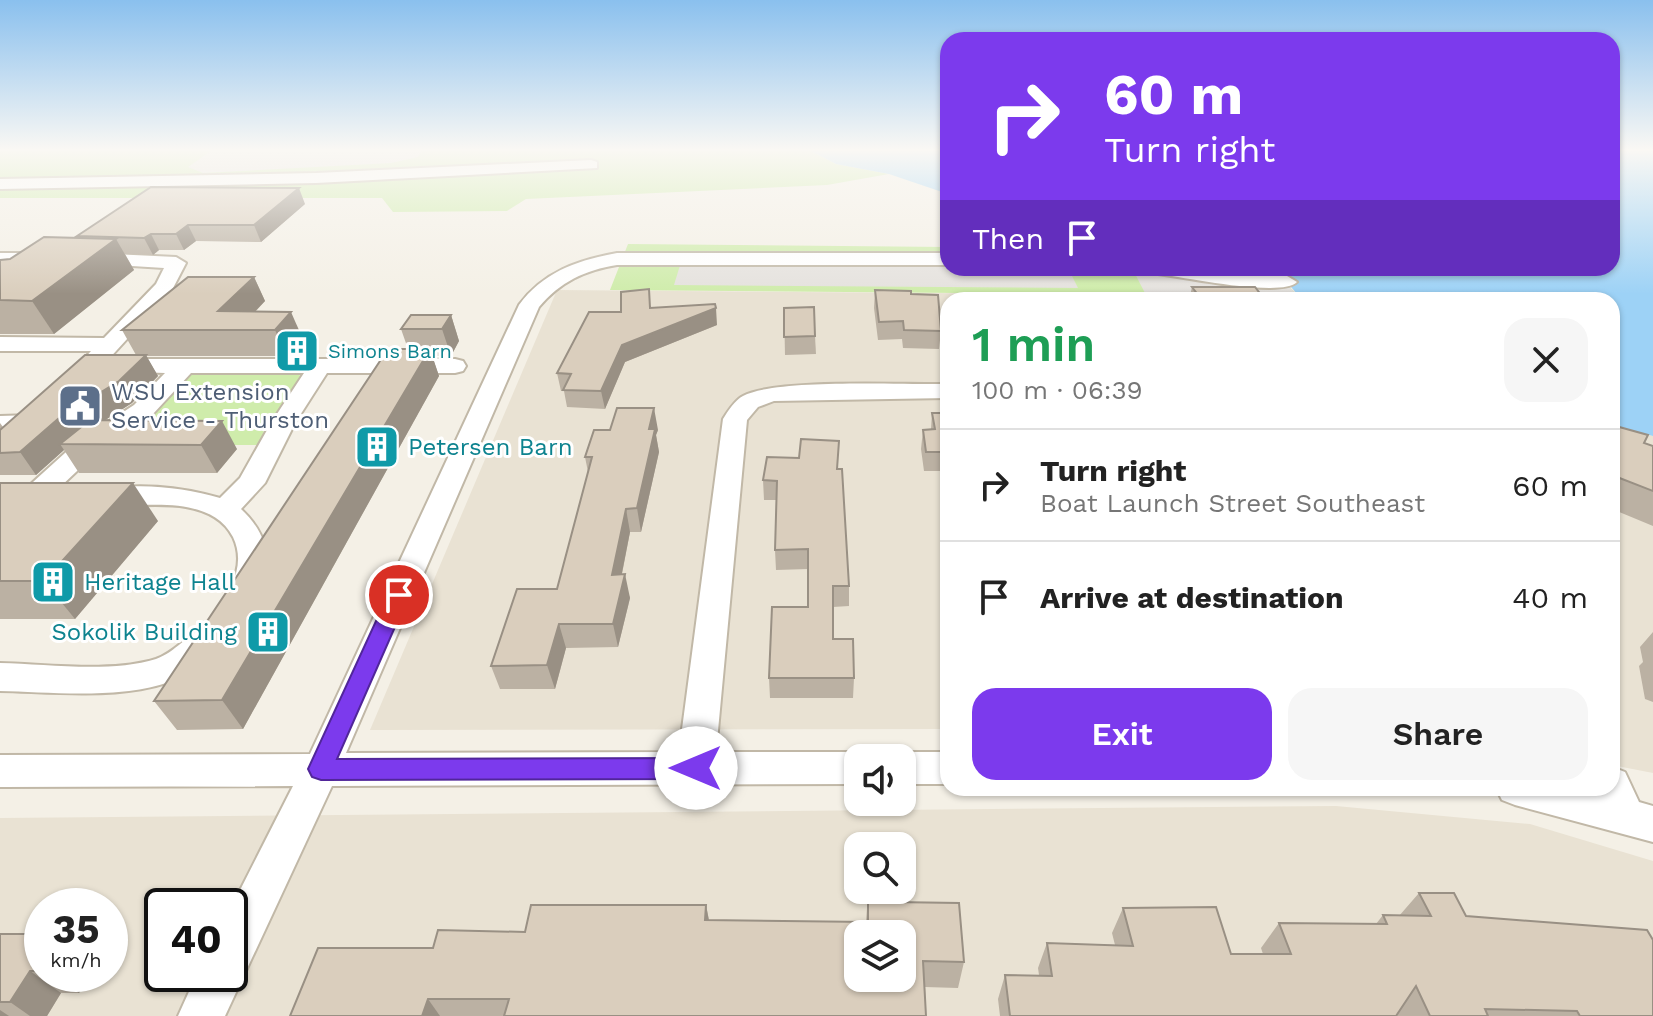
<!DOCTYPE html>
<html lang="en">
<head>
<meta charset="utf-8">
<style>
	body { margin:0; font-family:"Work Sans",sans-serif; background:#f6f6f6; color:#222; height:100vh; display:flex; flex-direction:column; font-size:30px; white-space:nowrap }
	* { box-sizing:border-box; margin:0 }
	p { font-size:26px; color:#767676 }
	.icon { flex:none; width:44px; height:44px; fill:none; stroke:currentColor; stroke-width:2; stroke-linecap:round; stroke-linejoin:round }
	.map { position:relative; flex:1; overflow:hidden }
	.drawer { position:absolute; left:940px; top:292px; width:680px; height:504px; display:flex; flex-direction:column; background:#fff; border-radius:24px; box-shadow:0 2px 6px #0004 }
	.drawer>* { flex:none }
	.hud { position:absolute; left:940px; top:32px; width:680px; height:244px; border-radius:24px; box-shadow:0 2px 6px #0004; background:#7c3aed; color:#fff; overflow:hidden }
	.fabs { position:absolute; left:844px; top:744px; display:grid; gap:16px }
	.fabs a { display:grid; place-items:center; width:72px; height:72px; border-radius:16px; background:#fff; box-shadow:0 2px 6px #0004; font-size:40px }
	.speed { position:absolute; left:24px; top:888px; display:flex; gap:16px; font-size:40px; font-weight:700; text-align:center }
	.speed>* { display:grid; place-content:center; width:104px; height:104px; border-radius:50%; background:#fff; box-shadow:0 2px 6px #0004; line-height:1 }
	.speed small { font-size:20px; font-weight:400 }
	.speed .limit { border:4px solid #111; border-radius:12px; background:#fff; color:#111 }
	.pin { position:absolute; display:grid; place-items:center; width:68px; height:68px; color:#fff; margin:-34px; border:4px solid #fff; border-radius:50%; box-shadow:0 2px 8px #0007 }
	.me { position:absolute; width:88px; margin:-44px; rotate:270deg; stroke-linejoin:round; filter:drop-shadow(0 0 6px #0008) }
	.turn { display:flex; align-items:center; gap:28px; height:168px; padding:0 32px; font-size:36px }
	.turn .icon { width:104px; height:104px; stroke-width:2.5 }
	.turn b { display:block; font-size:56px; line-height:68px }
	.then { display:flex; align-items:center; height:76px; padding:0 32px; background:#0003; gap:16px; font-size:30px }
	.round { display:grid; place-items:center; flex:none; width:84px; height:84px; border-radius:24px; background:#f6f6f6 }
	.headline { display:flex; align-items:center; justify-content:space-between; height:136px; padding:0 32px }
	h1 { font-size:48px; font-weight:600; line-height:60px; color:#1e9e55 }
	.cta { display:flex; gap:16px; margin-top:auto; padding:16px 32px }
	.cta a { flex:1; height:92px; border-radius:24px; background:#7c3aed; color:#fff; font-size:32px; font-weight:600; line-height:92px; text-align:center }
	.cta a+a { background:#f6f6f6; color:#222 }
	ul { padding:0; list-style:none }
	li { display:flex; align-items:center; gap:24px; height:112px; padding:0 32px; border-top:2px solid #e0e0e0 }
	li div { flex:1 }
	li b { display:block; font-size:30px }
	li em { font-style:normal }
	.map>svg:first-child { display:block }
	.residential { fill:#e9e2d3; fill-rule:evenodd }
	.green { fill:#cfecab }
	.parking { fill:#e5e2de }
	.water { fill:#9dd2f6 }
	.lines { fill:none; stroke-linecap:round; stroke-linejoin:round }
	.minor-casing { stroke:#c1b8a7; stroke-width:4 }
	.minor { fill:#fff; fill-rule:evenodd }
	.wall { fill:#bbb1a3 }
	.shaded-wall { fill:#999084 }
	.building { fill:#dacebd; stroke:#999084; stroke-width:2; fill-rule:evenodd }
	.route { fill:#7c3aed; stroke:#51269a; stroke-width:2 }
	.labels { text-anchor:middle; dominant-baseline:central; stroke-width:6; stroke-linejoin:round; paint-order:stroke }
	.far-culture-label { font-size:20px; fill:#0d838f; stroke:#fff; text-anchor:start }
	.service-label { font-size:24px; fill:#4e5e75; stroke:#fff; text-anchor:start }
	.culture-label { font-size:24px; fill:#0d838f; stroke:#fff; text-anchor:start }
</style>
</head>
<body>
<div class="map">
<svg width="1653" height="1016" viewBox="0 0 1653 1016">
	<rect width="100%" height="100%" fill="#f4f0e6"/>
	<!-- residential -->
	<g class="residential">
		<path d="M557,290L1299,296L1302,300H948V729L370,730Z"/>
		<path d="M1612,425L1653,436V773L1612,765Z"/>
		<path d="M1336,806L1530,824L1653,861V1016H0V818ZM858,846H902V890H858ZM42,906H110V974H42ZM162,906H230V974H162ZM858,934H902V978H858Z"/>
	</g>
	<!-- green -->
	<g class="green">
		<path d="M0,151H811L836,164L889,174L827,185L526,199L507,211L393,212L382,198H0Z"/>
		<path d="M628,244L948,247V268H1268L1299,296L610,290Z"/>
		<path d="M294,371L302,377L280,409L264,427L263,441L259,445H101L187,375L196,372Z"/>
	</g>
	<!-- parking -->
	<g class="parking">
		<path d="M211,151H421L418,157L391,163L203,173L188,167Z"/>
		<path d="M681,262L1068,268L1078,288L674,285Z"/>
		<path d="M1132,268H1268L1299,296L1146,295Z"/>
	</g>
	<!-- water -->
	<g class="water">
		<path d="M811,151H948V194L889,174L836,164Z"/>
		<path d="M1612,151H1653V436L1612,425V300H1302L1287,282L1268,268H1612Z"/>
	</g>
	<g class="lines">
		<!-- minor casing -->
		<g class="minor-casing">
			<g id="minor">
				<path d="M591,160L597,162V168L316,183L0,189V179L316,173Z"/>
				<path d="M0,253H50L60,259L50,265H0Z"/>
				<path d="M91,253L176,257L186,263L172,290L83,387H67L63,382L91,351H0V337L104,338L156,284L164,268L84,263L81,259L84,255Z"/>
				<path d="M617,253H948V265H617C585,270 560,282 539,307L346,753L679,752L723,419C728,411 735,400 743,396C777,378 903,385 948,384V398L774,401L758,407L747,420L716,752H858L872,758H858V784L332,786L225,1016H178L197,974H230V910L293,786L0,787V755L310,754L519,305C543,272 578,260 617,253Z"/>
				<path d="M1148,268H1199L1287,276L1297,282C1282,298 1183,277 1158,274Z"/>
				<path d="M116,359H455L463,361L466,366L463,371L455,373H327L295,423L265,483L241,509C267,533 275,563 257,594L246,597L235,594L231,586C239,570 241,554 233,537C211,494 143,506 104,507L94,504L90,498L94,492C133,481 182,487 220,498L240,478L271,423L304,373H191L152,415L94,455L42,504L32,507L22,504L18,498L22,492L76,443L134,405L165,373L108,371L105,366L108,361Z"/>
				<path d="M31,415L40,417L43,422L40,427L0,430V416Z"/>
				<path d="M208,626L220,630L224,639C186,709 67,692 0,691V663C46,664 112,673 156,659C176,652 188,633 208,626Z"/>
				<path d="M902,752H948V784H902V758H888Z"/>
				<path d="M1612,767L1625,772L1639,802L1653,806V842L1515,805L1502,800L1496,788H1582L1596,792L1595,788H1612Z"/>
			</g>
		</g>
		<!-- minor -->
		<use href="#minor" class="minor"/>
	</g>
	<!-- wall -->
	<g class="wall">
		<path d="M305,204L261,242L196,241L184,250H159L153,255L125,254L134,270L54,334H0V260L10,259L78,238L77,236Z"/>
		<path d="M254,277L265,301L255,312L302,337L287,356H146L158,376L132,403L105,420L237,449L217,473H79L64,450L36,475H0V423L3,427L136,355L122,330Z"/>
		<path d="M1192,287L1265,300H1189Z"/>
		<path d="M875,290L911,294L941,331L939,349L903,348L902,339L878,340L874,308Z"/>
		<path d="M651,307L717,325L625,362L605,409L567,407L564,391H561L557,373L621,312Z"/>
		<path d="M784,308L815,336L816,354L785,355Z"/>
		<path d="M451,315L459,341L451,356H432L439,376L243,729L177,730L154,701L408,349L401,329Z"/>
		<path d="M932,413H948V471H924L921,449L923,430L931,429Z"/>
		<path d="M1612,425L1644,443L1653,446V526L1612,509Z"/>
		<path d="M658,430L656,435L659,452L641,532H630L622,574L630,598L618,647L566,648L555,689H500L491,666L557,589L588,472L585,457Z"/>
		<path d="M838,469L849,586V606L833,607V639L854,678L853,698H770L769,678L808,607V569L776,570L775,550L776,500H764L763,480Z"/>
		<path d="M0,483L158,521L75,619H0Z"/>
		<path d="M1653,632V702L1645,699L1639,666L1643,662L1640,647Z"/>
		<path d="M1419,893L1466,916L1653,1016H1000L998,999L1005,975H1039L1038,968L1047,943L1115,945L1112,933L1123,908L1231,954H1263L1261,948L1279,923L1376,924L1383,915L1399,916Z"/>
		<path d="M868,894L893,902L964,962L958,988L925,987L926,1016H290L433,948L525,932L706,905L709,920L866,922Z"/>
		<path d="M0,934H42V974H90L79,993H61L47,1016H0Z"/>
	</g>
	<!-- shaded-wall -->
	<g class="shaded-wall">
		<path d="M299,188L305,204L261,242L254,225Z"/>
		<path d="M188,225L196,241L184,250L176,234Z"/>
		<path d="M151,234L159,250L153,255L144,238Z"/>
		<path d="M116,239L134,270L54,334L32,301Z"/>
		<path d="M254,277L265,301L237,330L218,311Z"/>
		<path d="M716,308L717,325L625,362L605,409L601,391L622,345Z"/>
		<path d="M291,312L302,337L287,356L275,330Z"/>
		<path d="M451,315L459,341L451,356L442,329Z"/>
		<path d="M430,349L439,376L243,729L222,700Z"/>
		<path d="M146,355L158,376L132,403L74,440L60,444L64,450L36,475L20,452L59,418Z"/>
		<path d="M654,408L658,430L656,435L659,452L641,532L637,508L649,429Z"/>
		<path d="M222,421L237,449L217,473L201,445Z"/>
		<path d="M133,483L158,521L75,619L44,581Z"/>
		<path d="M626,509L630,532L617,598L612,575Z"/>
		<path d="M625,574L630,598L618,647L613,624Z"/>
		<path d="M559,624L566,648L555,689L547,665Z"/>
		<path d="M706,905L711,932L705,920Z"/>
		<path d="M30,971L61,993L47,1016H30L10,1002Z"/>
		<path d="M53,974H90L79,993Z"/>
		<path d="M428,999L440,1016H422Z"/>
		<path d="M0,1010L9,1016H0Z"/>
	</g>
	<!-- building -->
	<g class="building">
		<path d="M151,187L299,188L254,225H188L176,234H151L144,238L77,236Z"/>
		<path d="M44,237L116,239L32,301L0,300V260L10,259Z"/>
		<path d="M188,277H254L218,311L291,312L275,330H122Z"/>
		<path d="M1192,287H1255L1265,300H1202Z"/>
		<path d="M649,289L650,308L715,304L716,308L622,345L601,391L563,390L571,374L557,373L589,312H621V292Z"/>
		<path d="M875,290L911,291V294L938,295L941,331L904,330L903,321L879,322Z"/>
		<path d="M814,307L815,336L784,337V308Z"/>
		<path d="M411,315H451L442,329H401Z"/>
		<path d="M388,349H430L222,700L154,701Z"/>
		<path d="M85,355H146L119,381L59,418L20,452L0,453V430Z"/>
		<path d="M617,408H654L649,429H655L637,508L626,509L612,575L625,574L613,624H559L547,665L491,666L517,589H557L592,457H585L594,430H610Z"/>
		<path d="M932,413H948V452H926L923,430L935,429Z"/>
		<path d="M90,420L222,421L201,445L60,444Z"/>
		<path d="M1612,425L1648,435L1644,443L1653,446V491L1617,477L1612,483Z"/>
		<path d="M801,439L839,441L837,469H842L849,586H833V639H853L854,678H769L772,607H808V549L775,550L777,481L763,480L767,457L799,458Z"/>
		<path d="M0,483H133L44,581H0Z"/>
		<path d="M1419,893H1454L1466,916L1647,930L1653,940V1016H1580L1577,1011L1485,1009L1488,1016H1430L1416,986L1396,1016H1010L1005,975L1052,976L1047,943L1133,946L1123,908L1216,907L1231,954H1291L1279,923L1387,924L1383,915L1431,916Z"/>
		<path d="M868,894L892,895L893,902L959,903L964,962L923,961L926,1016H504L509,999H428L422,1016H290L318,948H433L438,930L525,932L531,905H706L705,920L868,922ZM858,934H902V978H858Z"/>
		<path d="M0,934H42V971H30L10,1002H0Z"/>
	</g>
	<!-- sky -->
	<linearGradient id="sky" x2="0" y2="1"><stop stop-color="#8ac0ee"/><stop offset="0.51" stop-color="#faf8f4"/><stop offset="1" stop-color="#faf8f4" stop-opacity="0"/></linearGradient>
	<rect width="1653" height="294" fill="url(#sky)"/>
	<!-- route -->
	<path class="route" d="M399,588L406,590L409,595L337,759L696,758L704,761L708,768L704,776L696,779L321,780L312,777L308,769L388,595L391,590Z"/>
	<!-- icons -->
	<defs>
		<g id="building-square" transform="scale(2.3)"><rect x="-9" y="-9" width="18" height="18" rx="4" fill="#0f9aa8" stroke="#fff"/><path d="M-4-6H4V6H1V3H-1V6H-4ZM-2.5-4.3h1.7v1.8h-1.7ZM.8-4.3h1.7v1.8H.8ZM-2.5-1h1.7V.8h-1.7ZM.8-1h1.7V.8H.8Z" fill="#fff"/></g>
		<g id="civic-square" transform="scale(2.3)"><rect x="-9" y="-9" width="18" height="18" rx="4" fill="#5c6f8a" stroke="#fff"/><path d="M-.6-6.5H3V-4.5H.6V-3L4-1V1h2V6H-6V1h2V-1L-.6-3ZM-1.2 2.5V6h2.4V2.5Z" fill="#fff"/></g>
	</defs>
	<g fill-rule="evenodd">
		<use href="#building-square" x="297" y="351"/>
		<use href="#civic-square" x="80" y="406"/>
		<use href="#building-square" x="377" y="447"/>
		<use href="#building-square" x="53" y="582"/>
		<use href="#building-square" x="268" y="632"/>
	</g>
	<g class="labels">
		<!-- far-culture labels -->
		<g class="far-culture-label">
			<text x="328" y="351">Simons Barn</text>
		</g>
		<!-- service labels -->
		<g class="service-label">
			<text x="111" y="392">WSU Extension<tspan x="111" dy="28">Service - Thurston</tspan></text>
		</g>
		<!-- culture labels -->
		<g class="culture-label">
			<text x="408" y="447">Petersen Barn</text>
			<text x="84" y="582">Heritage Hall</text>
			<text x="237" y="632" text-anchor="end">Sokolik Building</text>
		</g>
	</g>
</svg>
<div class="fabs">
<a><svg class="icon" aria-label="sound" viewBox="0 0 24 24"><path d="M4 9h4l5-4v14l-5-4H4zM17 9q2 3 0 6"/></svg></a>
<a><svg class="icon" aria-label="search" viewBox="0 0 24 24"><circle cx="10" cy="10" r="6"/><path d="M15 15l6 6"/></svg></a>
<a><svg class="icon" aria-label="layers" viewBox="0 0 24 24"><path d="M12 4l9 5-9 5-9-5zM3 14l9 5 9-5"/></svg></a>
</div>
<div class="speed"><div>35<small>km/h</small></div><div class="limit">40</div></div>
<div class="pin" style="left:399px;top:595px;background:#d93025"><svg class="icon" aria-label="arrive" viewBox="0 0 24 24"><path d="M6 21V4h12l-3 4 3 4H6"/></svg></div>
<svg class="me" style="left:696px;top:768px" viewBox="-20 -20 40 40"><circle r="19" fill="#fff"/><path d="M0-13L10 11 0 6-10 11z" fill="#7c3aed"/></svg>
<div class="hud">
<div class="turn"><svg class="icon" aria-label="right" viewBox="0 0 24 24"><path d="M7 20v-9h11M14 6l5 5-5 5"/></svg><div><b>60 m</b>Turn right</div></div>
<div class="then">Then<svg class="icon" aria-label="arrive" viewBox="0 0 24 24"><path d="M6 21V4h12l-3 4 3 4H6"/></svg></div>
</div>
<section class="drawer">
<div class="headline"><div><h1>1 min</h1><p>100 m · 06:39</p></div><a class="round"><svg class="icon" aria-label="close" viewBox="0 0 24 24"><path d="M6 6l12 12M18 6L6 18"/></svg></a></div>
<ul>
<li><svg class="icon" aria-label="right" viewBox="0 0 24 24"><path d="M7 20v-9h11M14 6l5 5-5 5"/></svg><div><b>Turn right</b><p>Boat Launch Street Southeast</p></div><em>60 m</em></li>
<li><svg class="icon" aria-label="arrive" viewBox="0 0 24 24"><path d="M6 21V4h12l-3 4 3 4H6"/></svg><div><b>Arrive at destination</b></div><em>40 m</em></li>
</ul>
<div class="cta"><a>Exit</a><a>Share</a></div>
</section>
</div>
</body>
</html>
